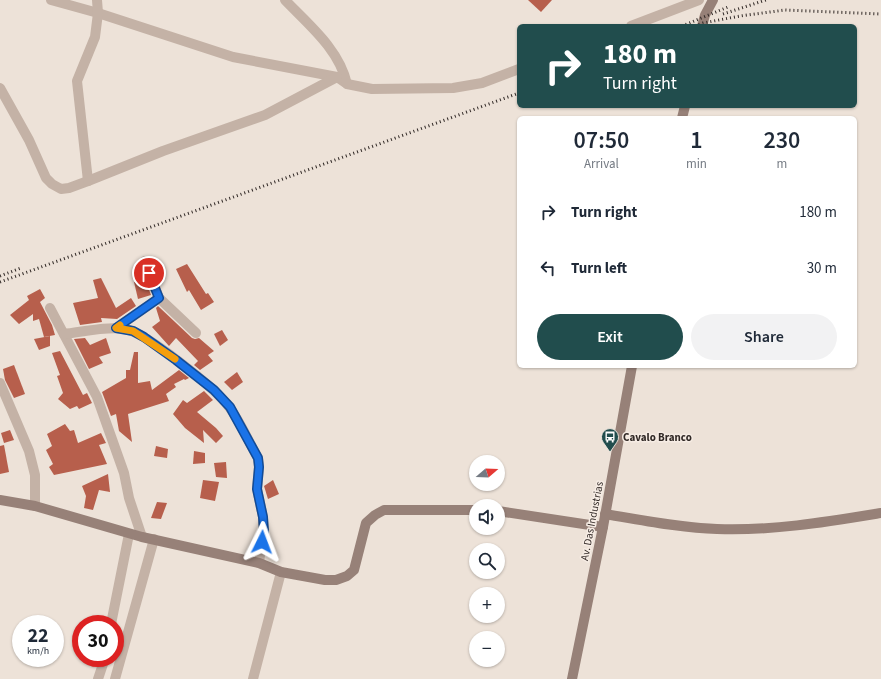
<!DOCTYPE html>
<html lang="en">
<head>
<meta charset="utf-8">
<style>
	body { margin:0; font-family:"Source Sans 3",sans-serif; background:#f2f2f3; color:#1f2937; height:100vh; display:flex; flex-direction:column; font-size:15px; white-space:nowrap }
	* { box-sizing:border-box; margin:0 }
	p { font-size:13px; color:#747a83 }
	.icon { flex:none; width:22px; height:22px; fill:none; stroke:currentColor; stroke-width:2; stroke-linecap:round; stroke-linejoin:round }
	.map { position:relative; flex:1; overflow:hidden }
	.drawer { position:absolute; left:517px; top:116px; width:340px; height:252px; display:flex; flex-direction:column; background:#fff; border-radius:6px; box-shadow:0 1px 3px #0004 }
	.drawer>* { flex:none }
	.banner { position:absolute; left:517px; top:24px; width:340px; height:84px; border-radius:6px; box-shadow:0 1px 3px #0004; background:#214d4d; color:#fff; overflow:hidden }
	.needle { width:26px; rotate:71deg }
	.buttons { position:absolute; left:469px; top:455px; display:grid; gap:8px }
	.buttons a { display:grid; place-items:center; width:36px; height:36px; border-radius:50%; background:#fff; box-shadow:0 1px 3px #0004; font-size:20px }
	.speed { position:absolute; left:12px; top:615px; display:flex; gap:8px; font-size:20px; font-weight:700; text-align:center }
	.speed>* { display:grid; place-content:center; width:52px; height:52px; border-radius:50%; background:#fff; box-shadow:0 1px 3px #0004; line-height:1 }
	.speed small { font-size:10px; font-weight:400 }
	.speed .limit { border:6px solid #d22; background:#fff; color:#111 }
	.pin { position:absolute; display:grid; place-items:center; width:34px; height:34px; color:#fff; margin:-17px; border:2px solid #fff; border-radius:50%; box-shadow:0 1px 4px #0007 }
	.me { position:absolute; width:44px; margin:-22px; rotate:3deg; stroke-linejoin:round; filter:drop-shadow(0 0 3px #0008) }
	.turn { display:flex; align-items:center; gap:14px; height:84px; padding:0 20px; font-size:18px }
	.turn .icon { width:52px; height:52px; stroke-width:2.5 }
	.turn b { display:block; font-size:28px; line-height:34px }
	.eta { display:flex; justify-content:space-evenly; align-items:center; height:68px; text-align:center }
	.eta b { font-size:24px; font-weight:600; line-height:28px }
	.primary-button { display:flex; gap:8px; margin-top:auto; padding:8px 20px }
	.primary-button a { flex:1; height:46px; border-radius:24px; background:#214d4d; color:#fff; font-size:16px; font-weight:600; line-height:46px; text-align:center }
	.primary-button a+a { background:#f2f2f3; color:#1f2937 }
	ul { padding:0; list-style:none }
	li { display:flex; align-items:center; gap:12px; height:56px; padding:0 20px }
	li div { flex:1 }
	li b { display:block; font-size:15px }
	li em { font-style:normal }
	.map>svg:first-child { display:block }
	.building { fill:#b75f4c }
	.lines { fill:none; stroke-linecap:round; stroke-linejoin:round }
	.street { stroke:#c4b2a6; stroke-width:10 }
	.secondary { stroke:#978178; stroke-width:10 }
	.rail { stroke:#312926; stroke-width:3; stroke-dasharray:1 3; stroke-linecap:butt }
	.route-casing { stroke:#114b97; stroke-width:10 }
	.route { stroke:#1a73e8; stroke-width:7 }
	.slow { stroke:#f59e0b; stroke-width:7 }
	.labels { text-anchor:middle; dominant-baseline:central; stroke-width:3; stroke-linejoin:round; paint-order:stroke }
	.poi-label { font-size:11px; font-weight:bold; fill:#312926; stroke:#f6ece4; text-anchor:start }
	.street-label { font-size:11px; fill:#312926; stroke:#f6ece4 }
</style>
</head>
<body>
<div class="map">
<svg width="881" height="679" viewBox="0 0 881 679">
	<rect width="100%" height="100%" fill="#ede2d8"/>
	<!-- building -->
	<g class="building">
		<path d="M528,0H552L541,12Z"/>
		<path d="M159,261L165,273L158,276L153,263Z"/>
		<path d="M187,264L206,294L208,293L214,302L201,310L189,290L187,292L176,269Z"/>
		<path d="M101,278L116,308L131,298L136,306L117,319L101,318L102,322L80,325L73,303L98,298L93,280Z"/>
		<path d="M145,279L151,295L138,299L134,282Z"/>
		<path d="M40,289L45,298L40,302L52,325L55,335L44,337L39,319L33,321V314L19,324L10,315L29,300L27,296Z"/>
		<path d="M158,306L192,338L195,339L199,338L214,351L208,355L213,361L200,370L194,365L198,361L176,338L169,346L152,327L160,321L156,308Z"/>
		<path d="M222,330L228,340L220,346L214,334Z"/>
		<path d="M50,336V346L39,350L34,339Z"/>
		<path d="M85,338L90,345L106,338L111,353L99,357L103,363L89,369L74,339Z"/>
		<path d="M60,351L83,395L87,393L92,403L79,409L77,406L70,409L58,399L63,393L57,376L60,375L52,353Z"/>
		<path d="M134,352H138V383L150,381L152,390L179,370L189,378L185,380L184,379L174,384L176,387L166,394L169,401L128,414L132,442L119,431L116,414L111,416L102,392L126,378V370H130Z"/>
		<path d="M14,365L25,394L14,398L5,380L3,369Z"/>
		<path d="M237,372L243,382L232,390L224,382Z"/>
		<path d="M204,391L213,400L197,412L216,428L223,436L216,443L203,430L204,443L185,428L173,414L183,400L187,403Z"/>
		<path d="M65,424L70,431L74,430L78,443L101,433L106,443L99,445L107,464L54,475L49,467L53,464L46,450L52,446L47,434Z"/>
		<path d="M10,430L14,440L4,443L1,433Z"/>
		<path d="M4,445L9,472L0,474V446Z"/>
		<path d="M156,446L168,449L167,458L154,456Z"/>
		<path d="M194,451L205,453V463L193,464Z"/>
		<path d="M226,462L227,478L216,477L214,463Z"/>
		<path d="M108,474L110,492L99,490L93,510L84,508L86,496L82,486Z"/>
		<path d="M203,480L219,482L215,501L200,498Z"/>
		<path d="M273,480L279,494L268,499L264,486Z"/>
		<path d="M157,502L167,503L161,519L151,518Z"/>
	</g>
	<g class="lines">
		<!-- street -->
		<g class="street">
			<path d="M51,0L98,13L233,57L337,77L347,84L372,89L453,88L482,83L519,69"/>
			<path d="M285,0C309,25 339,49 347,84"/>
			<path d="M631,26L699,0"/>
			<path d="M0,88L29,140L46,178L52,184L61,189L69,188L88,181L163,151L265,115L337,77"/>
			<path d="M88,181L77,81L95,37L98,13L97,0"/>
			<path d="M145,261L159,298L196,333"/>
			<path d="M50,308L97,397L124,473L129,498L142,537"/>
			<path d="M116,328L159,298"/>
			<path d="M64,334C82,332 107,326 125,329C145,332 217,389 229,407C241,422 248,441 258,458L259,467L257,489L263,517V531L259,563"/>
			<path d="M0,383L29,451L35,475V506"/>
			<path d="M111,624L129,534"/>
			<path d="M98,679L105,658"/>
			<path d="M115,679L154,539"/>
			<path d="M253,679L281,572"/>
		</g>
		<!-- secondary -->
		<g class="secondary">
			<path d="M702,26L705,15L713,0"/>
			<path d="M682,118L685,106"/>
			<path d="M0,500L35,506L142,537L259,563L281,572L325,580H336L347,576L354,570L366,523L375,515L384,510H476"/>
			<path d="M498,511L603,527"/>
			<path d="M605,514C642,520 680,528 717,529C773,531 826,522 881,513"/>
			<path d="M572,679L603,527L632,366"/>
		</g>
		<!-- rail -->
		<g class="rail">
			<path d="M723,14L766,0"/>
			<path d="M682,26L728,7"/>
			<path d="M695,26L703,23L740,16L785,10L881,14"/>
			<path d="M0,276L21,268"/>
			<path d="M0,282L519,93"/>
		</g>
	</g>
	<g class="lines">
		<!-- route casing -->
		<g class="route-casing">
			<path id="route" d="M149,273L159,298L116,328L133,331L144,337L176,360L214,390L230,407L258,458L259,467L257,489L263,517L264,531L262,542"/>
		</g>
		<!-- route -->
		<use href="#route" class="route"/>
		<!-- slow -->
		<path class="slow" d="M120,325L116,328L133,331L175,359"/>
	</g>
	<!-- icons -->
	<defs>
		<g id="bus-pin" transform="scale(0.9)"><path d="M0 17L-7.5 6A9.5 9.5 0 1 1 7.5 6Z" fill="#214d4d" stroke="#f6ece4"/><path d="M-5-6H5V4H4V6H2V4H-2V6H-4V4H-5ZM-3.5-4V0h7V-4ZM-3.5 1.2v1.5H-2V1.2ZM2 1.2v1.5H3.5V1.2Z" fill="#fff"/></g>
	</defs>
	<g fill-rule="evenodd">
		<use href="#bus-pin" x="610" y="437"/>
	</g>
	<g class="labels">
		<!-- poi labels -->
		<g class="poi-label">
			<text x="623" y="437">Cavalo Branco</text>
		</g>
		<!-- street labels -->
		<g class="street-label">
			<text transform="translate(592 521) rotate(-79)">Av. Das Industrias</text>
		</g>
	</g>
</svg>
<div class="buttons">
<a><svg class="needle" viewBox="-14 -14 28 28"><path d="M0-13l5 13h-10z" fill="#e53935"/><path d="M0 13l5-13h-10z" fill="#747a83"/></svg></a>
<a><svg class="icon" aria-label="sound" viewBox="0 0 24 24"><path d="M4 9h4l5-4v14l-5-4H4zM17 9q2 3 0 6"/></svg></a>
<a><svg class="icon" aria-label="search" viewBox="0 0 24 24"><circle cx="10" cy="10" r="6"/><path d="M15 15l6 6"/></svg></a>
<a>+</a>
<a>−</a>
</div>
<div class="speed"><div>22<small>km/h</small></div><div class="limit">30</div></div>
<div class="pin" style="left:149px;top:273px;background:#d93025"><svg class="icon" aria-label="arrive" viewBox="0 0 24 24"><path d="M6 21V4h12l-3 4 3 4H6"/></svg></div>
<svg class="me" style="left:262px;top:542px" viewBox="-20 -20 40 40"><path d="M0-17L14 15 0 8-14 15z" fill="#1a73e8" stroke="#fff" stroke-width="4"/></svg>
<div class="banner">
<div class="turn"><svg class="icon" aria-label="right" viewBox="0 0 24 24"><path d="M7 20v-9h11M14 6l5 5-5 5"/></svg><div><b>180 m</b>Turn right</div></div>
</div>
<section class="drawer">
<div class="eta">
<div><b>07:50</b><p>Arrival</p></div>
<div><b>1</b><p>min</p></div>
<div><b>230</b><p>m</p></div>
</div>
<ul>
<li><svg class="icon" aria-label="right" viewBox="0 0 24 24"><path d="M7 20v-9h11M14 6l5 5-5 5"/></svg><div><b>Turn right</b></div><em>180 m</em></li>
<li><svg class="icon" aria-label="left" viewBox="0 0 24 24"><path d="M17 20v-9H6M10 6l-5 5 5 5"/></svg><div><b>Turn left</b></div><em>30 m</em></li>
</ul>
<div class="primary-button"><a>Exit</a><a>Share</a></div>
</section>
</div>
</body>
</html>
